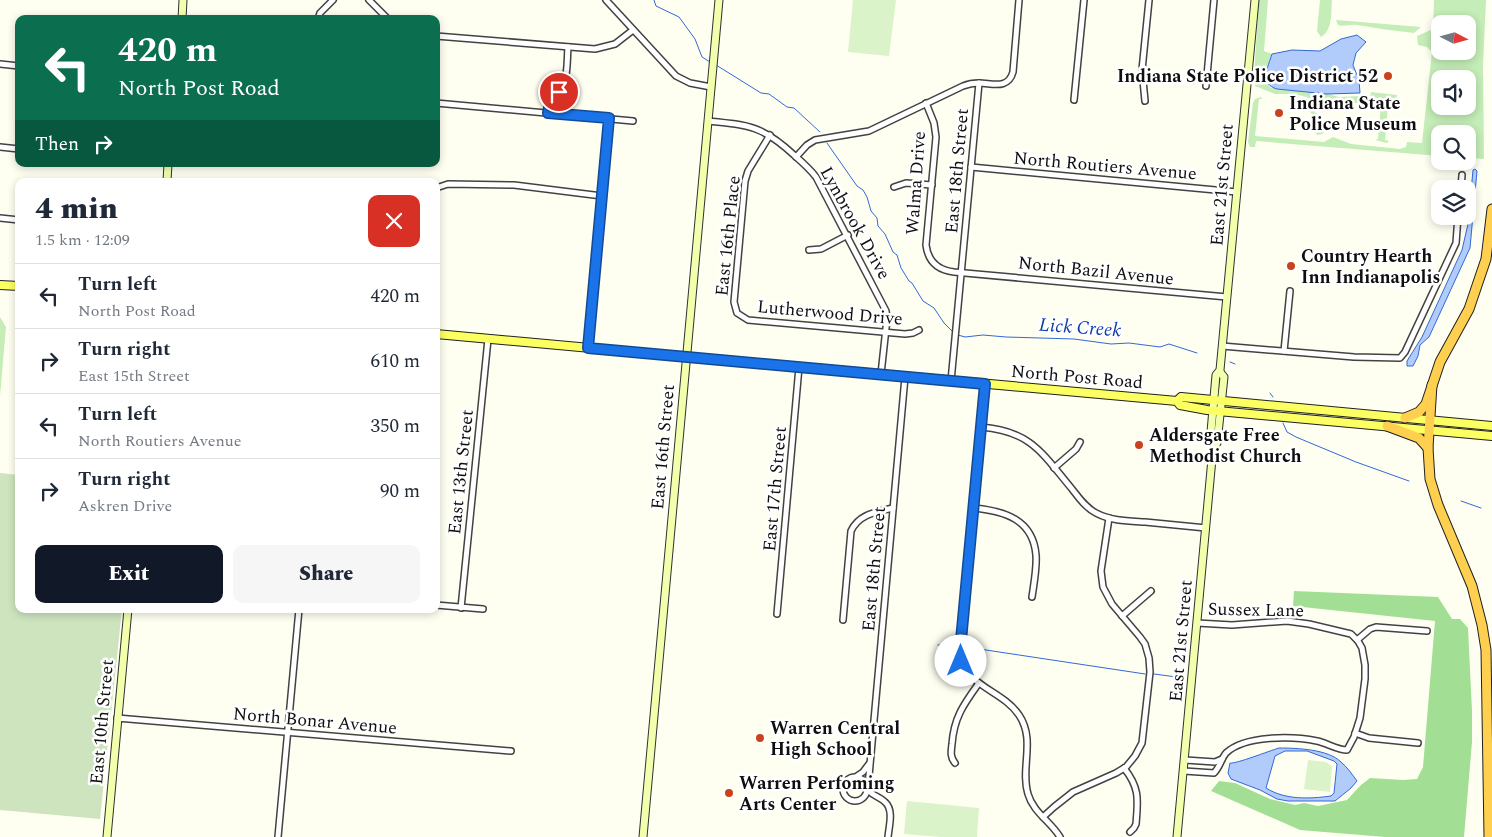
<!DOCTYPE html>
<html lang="en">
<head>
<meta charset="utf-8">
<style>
	body { margin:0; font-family:Spectral,serif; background:#f6f6f7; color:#1f2937; height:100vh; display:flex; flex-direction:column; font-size:19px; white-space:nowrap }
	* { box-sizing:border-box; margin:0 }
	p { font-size:16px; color:#747a83 }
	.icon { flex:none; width:28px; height:28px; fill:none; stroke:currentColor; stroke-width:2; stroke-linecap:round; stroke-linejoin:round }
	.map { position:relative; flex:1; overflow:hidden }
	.drawer { position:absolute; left:15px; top:178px; width:425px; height:435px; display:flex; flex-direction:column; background:#fff; border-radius:10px; box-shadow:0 2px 8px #0003 }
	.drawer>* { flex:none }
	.guide { position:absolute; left:15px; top:15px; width:425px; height:152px; border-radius:10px; box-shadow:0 2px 8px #0003; background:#0b6e4f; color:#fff; overflow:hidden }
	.needle { width:32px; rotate:96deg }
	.tools { position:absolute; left:1431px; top:15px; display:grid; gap:10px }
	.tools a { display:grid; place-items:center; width:45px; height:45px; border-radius:10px; background:#fff; box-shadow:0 2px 8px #0003; font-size:25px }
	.pin { position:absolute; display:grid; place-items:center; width:42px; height:42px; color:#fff; margin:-21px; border:2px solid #fff; border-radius:50%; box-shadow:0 1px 5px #0007 }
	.me { position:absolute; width:55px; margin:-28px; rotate:0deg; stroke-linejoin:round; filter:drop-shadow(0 0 4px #0008) }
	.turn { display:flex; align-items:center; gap:18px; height:105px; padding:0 20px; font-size:22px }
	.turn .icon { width:65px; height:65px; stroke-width:2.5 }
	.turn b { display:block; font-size:35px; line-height:42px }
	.then { display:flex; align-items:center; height:48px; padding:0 20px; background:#0003; gap:10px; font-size:19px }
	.round { display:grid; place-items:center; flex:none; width:52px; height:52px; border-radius:10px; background:#f6f6f7 }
	.head { display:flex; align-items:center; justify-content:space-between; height:85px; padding:0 20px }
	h1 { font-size:30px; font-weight:800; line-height:38px }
	.cta { display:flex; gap:10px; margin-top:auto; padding:10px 20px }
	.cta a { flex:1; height:58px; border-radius:10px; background:#111827; color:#fff; font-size:20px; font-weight:800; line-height:58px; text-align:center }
	.cta a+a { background:#f6f6f7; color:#1f2937 }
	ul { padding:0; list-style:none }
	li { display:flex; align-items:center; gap:15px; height:65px; padding:0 20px; border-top:1px solid #e0e1e3 }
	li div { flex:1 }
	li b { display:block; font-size:19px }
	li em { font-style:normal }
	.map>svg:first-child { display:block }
	.green { fill:#c4edb7; fill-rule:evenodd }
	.forest { fill:#a2df95 }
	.cemetery { fill:#cee4bf }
	.pitch { fill:#daf3c9 }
	.water { fill:#b1cbfb; stroke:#3269d7; fill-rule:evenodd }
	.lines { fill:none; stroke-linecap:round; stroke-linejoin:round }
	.stream { stroke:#3269d7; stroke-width:1 }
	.street-casing { stroke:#424242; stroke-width:8 }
	.secondary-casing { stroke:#313131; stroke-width:9 }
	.primary-casing { stroke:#202020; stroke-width:10 }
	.highway-casing { stroke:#202020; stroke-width:11 }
	.street { stroke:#fff; stroke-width:5 }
	.secondary { stroke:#f2ffac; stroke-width:7 }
	.primary { stroke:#fbff61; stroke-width:8 }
	.highway { stroke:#ffcf4f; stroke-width:9 }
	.route-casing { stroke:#114b97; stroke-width:12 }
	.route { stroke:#1a73e8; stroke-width:9 }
	.poi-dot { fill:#ca421c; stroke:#fff; stroke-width:2 }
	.labels { text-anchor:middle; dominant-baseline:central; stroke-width:5; stroke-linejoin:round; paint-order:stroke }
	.poi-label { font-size:18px; font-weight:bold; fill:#0f0f0f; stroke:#fff; text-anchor:start }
	.street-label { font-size:18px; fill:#0f0f0f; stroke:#fff }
	.water-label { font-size:19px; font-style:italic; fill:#0e3cab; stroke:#fff }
</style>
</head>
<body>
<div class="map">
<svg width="1492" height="837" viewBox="0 0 1492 837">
	<rect width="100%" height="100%" fill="#fefff1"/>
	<!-- green -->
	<g class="green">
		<path d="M1259,0H1268L1264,51L1272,54L1269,63V70L1264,69C1261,76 1267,83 1271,88L1324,93L1339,97L1360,96L1359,103H1343L1323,112L1307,97L1294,94H1275L1255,86L1254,74Z"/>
		<path d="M1320,0H1332C1331,12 1333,30 1321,37L1317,31Z"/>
		<path d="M1434,0H1486L1483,66L1484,159L1468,158V134H1440V156L1256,141L1255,147H1250L1248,142L1253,103L1255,99L1261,97L1262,99H1259L1255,136L1324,142L1333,137L1351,144L1400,149L1406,147L1407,142L1422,143L1432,52L1427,47L1418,45L1417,36L1433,29ZM1440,24H1468V51H1440ZM1440,79H1468V106H1440Z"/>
		<path d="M1336,20L1421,27L1414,33C1395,31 1376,28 1357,25C1350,24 1344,27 1338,25Z"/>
		<path d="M1371,92L1397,95L1395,106H1388L1385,140L1389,141L1387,143L1375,140L1378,139L1381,105L1369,103Z"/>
		<path d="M1295,100C1306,102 1331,121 1323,134L1317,135C1315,131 1315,128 1315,122C1313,110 1304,106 1294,102Z"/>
		<path d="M0,317L6,327L0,396Z"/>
	</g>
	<!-- forest -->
	<path class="forest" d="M1294,591L1438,597L1452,619H1460L1468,628L1472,711V742L1464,837H1385L1300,830L1211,791L1219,781L1235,783L1270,799L1295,805L1304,803L1318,806L1347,800L1361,785L1370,778L1403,780L1417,779L1423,767L1435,621L1293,606Z"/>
	<!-- cemetery -->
	<path class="cemetery" d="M0,473L19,475V609H122L100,819L0,810Z"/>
	<!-- pitch -->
	<g class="pitch">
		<path d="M853,0H896L889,56L848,52Z"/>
		<path d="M1308,760L1326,762L1332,766L1330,792L1304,789Z"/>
		<path d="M907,801L979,808L977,837H941L904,834Z"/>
	</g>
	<!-- water -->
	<g class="water">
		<path d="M1357,35L1366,42L1356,53L1353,65L1359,80L1360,93L1327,94L1277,89C1259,84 1268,67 1272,54L1292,50L1320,51L1341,39Z"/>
		<path d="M1475,169L1477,171L1470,248L1429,337L1420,345L1418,356L1413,366H1407V361L1422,337L1462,250L1468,224L1473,170Z"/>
		<path d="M1279,748C1296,748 1328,749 1341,762C1347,767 1352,774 1357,781L1351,788L1335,801H1288L1277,799L1260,790L1231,779L1228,773L1230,763C1236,764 1269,751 1279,748ZM1285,751H1307L1334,761L1337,764L1334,793L1331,796C1309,799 1285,800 1266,788L1275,756Z"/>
	</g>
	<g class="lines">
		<!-- stream -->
		<g class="stream">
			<path d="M654,0L656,6L679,17L695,39L702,57L710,62"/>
			<path d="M716,65L761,93L769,94L787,107L794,108L820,132"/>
			<path d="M827,143L857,186L863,190L867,197L871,211L877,218L878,226L885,234L893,252L897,255L901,268L909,281L912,283L923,301L934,308L944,323L954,333"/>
			<path d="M958,335L965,337L983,335L1006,337L1074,339L1111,344L1129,343L1160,347L1169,344L1197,353"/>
			<path d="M1230,362L1235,364"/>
			<path d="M1270,393L1273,397"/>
			<path d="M1283,423L1287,432L1296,437L1356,462L1409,481"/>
			<path d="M1461,501L1481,508"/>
			<path d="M938,645L954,647"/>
			<path d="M966,647L1145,674"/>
			<path d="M1154,674L1184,678"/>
		</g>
		<!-- street casing -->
		<g class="street-casing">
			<g id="street">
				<path d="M369,0L388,19"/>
				<path d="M606,0L676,76L690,83L711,87"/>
				<path d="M318,19L320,13L333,0"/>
				<path d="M436,36L595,49L615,44L633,30"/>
				<path d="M0,64L19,66"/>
				<path d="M1206,86L1214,0"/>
				<path d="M1074,100L1084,0"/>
				<path d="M1145,101L1142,70L1149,0"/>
				<path d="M436,103L633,121"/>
				<path d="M926,103L934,123L936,137L926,245C928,261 937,270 954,272L1227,297"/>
				<path d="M548,113C549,94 560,97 564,83C568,72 567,59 568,47"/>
				<path d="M708,121C749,125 763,126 794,155C802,162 810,169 816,177L886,311L887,319L881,374"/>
				<path d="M770,135L748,171L745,181L734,302L737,313L748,320L905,334L913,333L919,330"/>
				<path d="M0,147L19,149"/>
				<path d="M796,157L807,145L815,140L869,131L963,86C968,84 973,83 979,83C992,83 1008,90 1013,72L1019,0"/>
				<path d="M971,167L1237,192"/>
				<path d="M894,187L906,183L932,185"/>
				<path d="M436,188L448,184L514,185L602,196"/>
				<path d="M1461,189L1462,175"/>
				<path d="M0,218L19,220"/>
				<path d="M809,250L821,249L848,235"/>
				<path d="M1222,346L1354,357L1400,358L1405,352L1456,243L1458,216"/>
				<path d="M588,348L609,118"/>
				<path d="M1284,351L1290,291"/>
				<path d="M951,381L979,83"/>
				<path d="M985,384L960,657C968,687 1003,691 1019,715C1036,740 1020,768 1028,794C1033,812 1051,822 1060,837"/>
				<path d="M981,427C1031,431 1042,453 1072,489C1079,498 1086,508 1096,513C1111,521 1129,521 1145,522C1165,524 1186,526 1206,528"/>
				<path d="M1054,468L1076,449L1080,442"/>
				<path d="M974,508C1004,511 1033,519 1036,555C1037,568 1034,583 1032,597"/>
				<path d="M436,605L483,609"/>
				<path d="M461,608L488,339"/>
				<path d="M777,614L799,367"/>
				<path d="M1122,616L1151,591"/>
				<path d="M843,620L851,531C859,514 876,512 893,508"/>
				<path d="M1357,640L1370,629L1376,627L1427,631"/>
				<path d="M117,718L511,751"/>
				<path d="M1355,733L1369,738L1418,743"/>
				<path d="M1185,760L1215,762L1222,759"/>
				<path d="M955,763C950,757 951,752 952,744C954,717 964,704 979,683"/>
				<path d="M1124,768C1140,788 1138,800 1136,824L1134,828L1130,832"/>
				<path d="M1184,771L1214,773C1220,767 1221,759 1226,753C1245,735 1293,736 1317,741C1327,743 1337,750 1347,750L1354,737L1360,718L1365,679V665L1362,648L1358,641L1351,634L1309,624L1287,621L1232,625L1197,623"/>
				<path d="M857,776L863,772L869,764"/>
				<circle cx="855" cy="789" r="12"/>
				<path d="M868,787L905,377"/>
				<path d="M868,790C873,796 880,797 885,802C894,810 889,826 888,837"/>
				<path d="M1043,817L1054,807L1073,792L1116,773L1126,767L1135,756L1142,743L1150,672L1149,658L1145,644L1140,637L1112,604L1103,587L1101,571L1109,518"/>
				<path d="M278,837L299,609"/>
			</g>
		</g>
		<!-- secondary casing -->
		<g class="secondary-casing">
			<g id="secondary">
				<path d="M182,19L183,0"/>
				<path d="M167,181L168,164"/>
				<path d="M1213,448L1217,443L1224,377L1220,372"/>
				<path d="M107,837L128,609"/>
				<path d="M643,837L719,0"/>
				<path d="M1177,837L1213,448L1210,443L1216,375L1220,370L1255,0"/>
			</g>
		</g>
		<!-- primary casing -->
		<g class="primary-casing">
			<g id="primary">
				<path d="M0,285L19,286"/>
				<path d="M436,334L1177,401L1180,405L1207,410L1492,436"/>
				<path d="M1177,401L1181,397L1492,426"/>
			</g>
		</g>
		<!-- highway casing -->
		<g class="highway-casing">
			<g id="highway">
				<path d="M1432,385L1428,448L1430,479L1438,505L1472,586L1482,625L1486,650L1489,837"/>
				<path d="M1405,418L1419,412L1426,404L1440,362L1469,309L1486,259L1492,209"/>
				<path d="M1387,426L1419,438L1428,448"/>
			</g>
		</g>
		<!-- street -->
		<use href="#street" class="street"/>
		<!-- secondary -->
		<use href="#secondary" class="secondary"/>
		<!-- primary -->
		<use href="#primary" class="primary"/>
		<!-- highway -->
		<use href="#highway" class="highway"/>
	</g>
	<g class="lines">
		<!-- route casing -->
		<g class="route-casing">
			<path id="route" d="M559,92L550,102L548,113L609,118L588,348L985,384L960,651L961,661"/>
		</g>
		<!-- route -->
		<use href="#route" class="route"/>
	</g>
	<!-- markers -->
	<g class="poi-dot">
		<circle cx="1388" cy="76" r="5"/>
		<circle cx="1279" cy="113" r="5"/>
		<circle cx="1291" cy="266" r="5"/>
		<circle cx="1139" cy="445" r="5"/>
		<circle cx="760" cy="738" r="5"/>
		<circle cx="729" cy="793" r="5"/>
	</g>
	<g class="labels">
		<!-- poi labels -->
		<g class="poi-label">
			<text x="1378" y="76" text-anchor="end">Indiana State Police District 52</text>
			<text x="1289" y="103">Indiana State<tspan x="1289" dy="21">Police Museum</tspan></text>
			<text x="1301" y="256">Country Hearth<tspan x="1301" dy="21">Inn Indianapolis</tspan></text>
			<text x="1149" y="435">Aldersgate Free<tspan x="1149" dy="21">Methodist Church</tspan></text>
			<text x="770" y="728">Warren Central<tspan x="770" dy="21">High School</tspan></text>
			<text x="739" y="783">Warren Perfoming<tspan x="739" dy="21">Arts Center</tspan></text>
		</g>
		<!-- street labels -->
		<g class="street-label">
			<text transform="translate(1105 166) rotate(5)">North Routiers Avenue</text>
			<text transform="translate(957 171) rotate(-85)">East 18th Street</text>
			<text transform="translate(916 183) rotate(-86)">Walma Drive</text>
			<text transform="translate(1222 185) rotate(-85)">East 21st Street</text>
			<text transform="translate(855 223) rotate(61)">Lynbrook Drive</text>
			<text transform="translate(728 236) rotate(-84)">East 16th Place</text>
			<text transform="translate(1096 271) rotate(6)">North Bazil Avenue</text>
			<text transform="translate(830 313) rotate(5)">Lutherwood Drive</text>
			<text transform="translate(1077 377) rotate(5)">North Post Road</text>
			<text transform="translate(663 447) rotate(-85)">East 16th Street</text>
			<text transform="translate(461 472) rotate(-84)">East 13th Street</text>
			<text transform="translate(775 489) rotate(-85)">East 17th Street</text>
			<text transform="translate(874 569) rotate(-85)">East 18th Street</text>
			<text transform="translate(1256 610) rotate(1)">Sussex Lane</text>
			<text transform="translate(1181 641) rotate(-85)">East 21st Street</text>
			<text transform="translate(315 721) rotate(5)">North Bonar Avenue</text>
			<text transform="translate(102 722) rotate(-85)">East 10th Street</text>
		</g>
		<!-- water labels -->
		<g class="water-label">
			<text transform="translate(1080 328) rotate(4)">Lick Creek</text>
		</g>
	</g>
</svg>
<div class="tools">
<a><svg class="needle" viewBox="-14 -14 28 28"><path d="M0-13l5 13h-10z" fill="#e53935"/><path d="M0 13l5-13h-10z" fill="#747a83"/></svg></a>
<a><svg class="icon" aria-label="sound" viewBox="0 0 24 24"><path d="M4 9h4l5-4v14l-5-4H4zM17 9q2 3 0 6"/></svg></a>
<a><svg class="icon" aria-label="search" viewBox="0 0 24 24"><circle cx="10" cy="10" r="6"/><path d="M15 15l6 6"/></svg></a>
<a><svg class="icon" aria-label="layers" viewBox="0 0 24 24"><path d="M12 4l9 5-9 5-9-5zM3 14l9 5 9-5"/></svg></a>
</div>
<div class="pin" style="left:559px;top:92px;background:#d93025"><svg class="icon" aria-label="arrive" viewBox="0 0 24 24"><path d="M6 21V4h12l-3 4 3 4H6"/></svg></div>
<svg class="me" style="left:961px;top:661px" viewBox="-20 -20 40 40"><circle r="19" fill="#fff"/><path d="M0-13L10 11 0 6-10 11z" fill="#1a73e8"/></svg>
<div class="guide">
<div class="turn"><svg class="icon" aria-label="left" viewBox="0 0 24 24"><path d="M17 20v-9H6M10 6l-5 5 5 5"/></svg><div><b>420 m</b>North Post Road</div></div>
<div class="then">Then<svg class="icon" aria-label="right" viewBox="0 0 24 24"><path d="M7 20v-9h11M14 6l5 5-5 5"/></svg></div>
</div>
<section class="drawer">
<div class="head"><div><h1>4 min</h1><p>1.5 km · 12:09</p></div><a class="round" style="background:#d93025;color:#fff"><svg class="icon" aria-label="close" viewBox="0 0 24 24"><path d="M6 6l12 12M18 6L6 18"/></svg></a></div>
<ul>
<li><svg class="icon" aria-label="left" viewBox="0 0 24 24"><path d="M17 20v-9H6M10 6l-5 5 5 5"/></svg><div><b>Turn left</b><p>North Post Road</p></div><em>420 m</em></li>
<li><svg class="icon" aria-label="right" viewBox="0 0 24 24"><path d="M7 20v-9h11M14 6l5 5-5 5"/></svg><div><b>Turn right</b><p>East 15th Street</p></div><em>610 m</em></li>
<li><svg class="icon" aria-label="left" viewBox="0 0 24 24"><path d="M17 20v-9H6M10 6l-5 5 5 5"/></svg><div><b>Turn left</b><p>North Routiers Avenue</p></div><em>350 m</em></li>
<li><svg class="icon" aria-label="right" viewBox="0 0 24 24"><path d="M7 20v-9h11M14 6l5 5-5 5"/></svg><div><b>Turn right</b><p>Askren Drive</p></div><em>90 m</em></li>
</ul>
<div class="cta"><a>Exit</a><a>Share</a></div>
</section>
</div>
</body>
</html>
